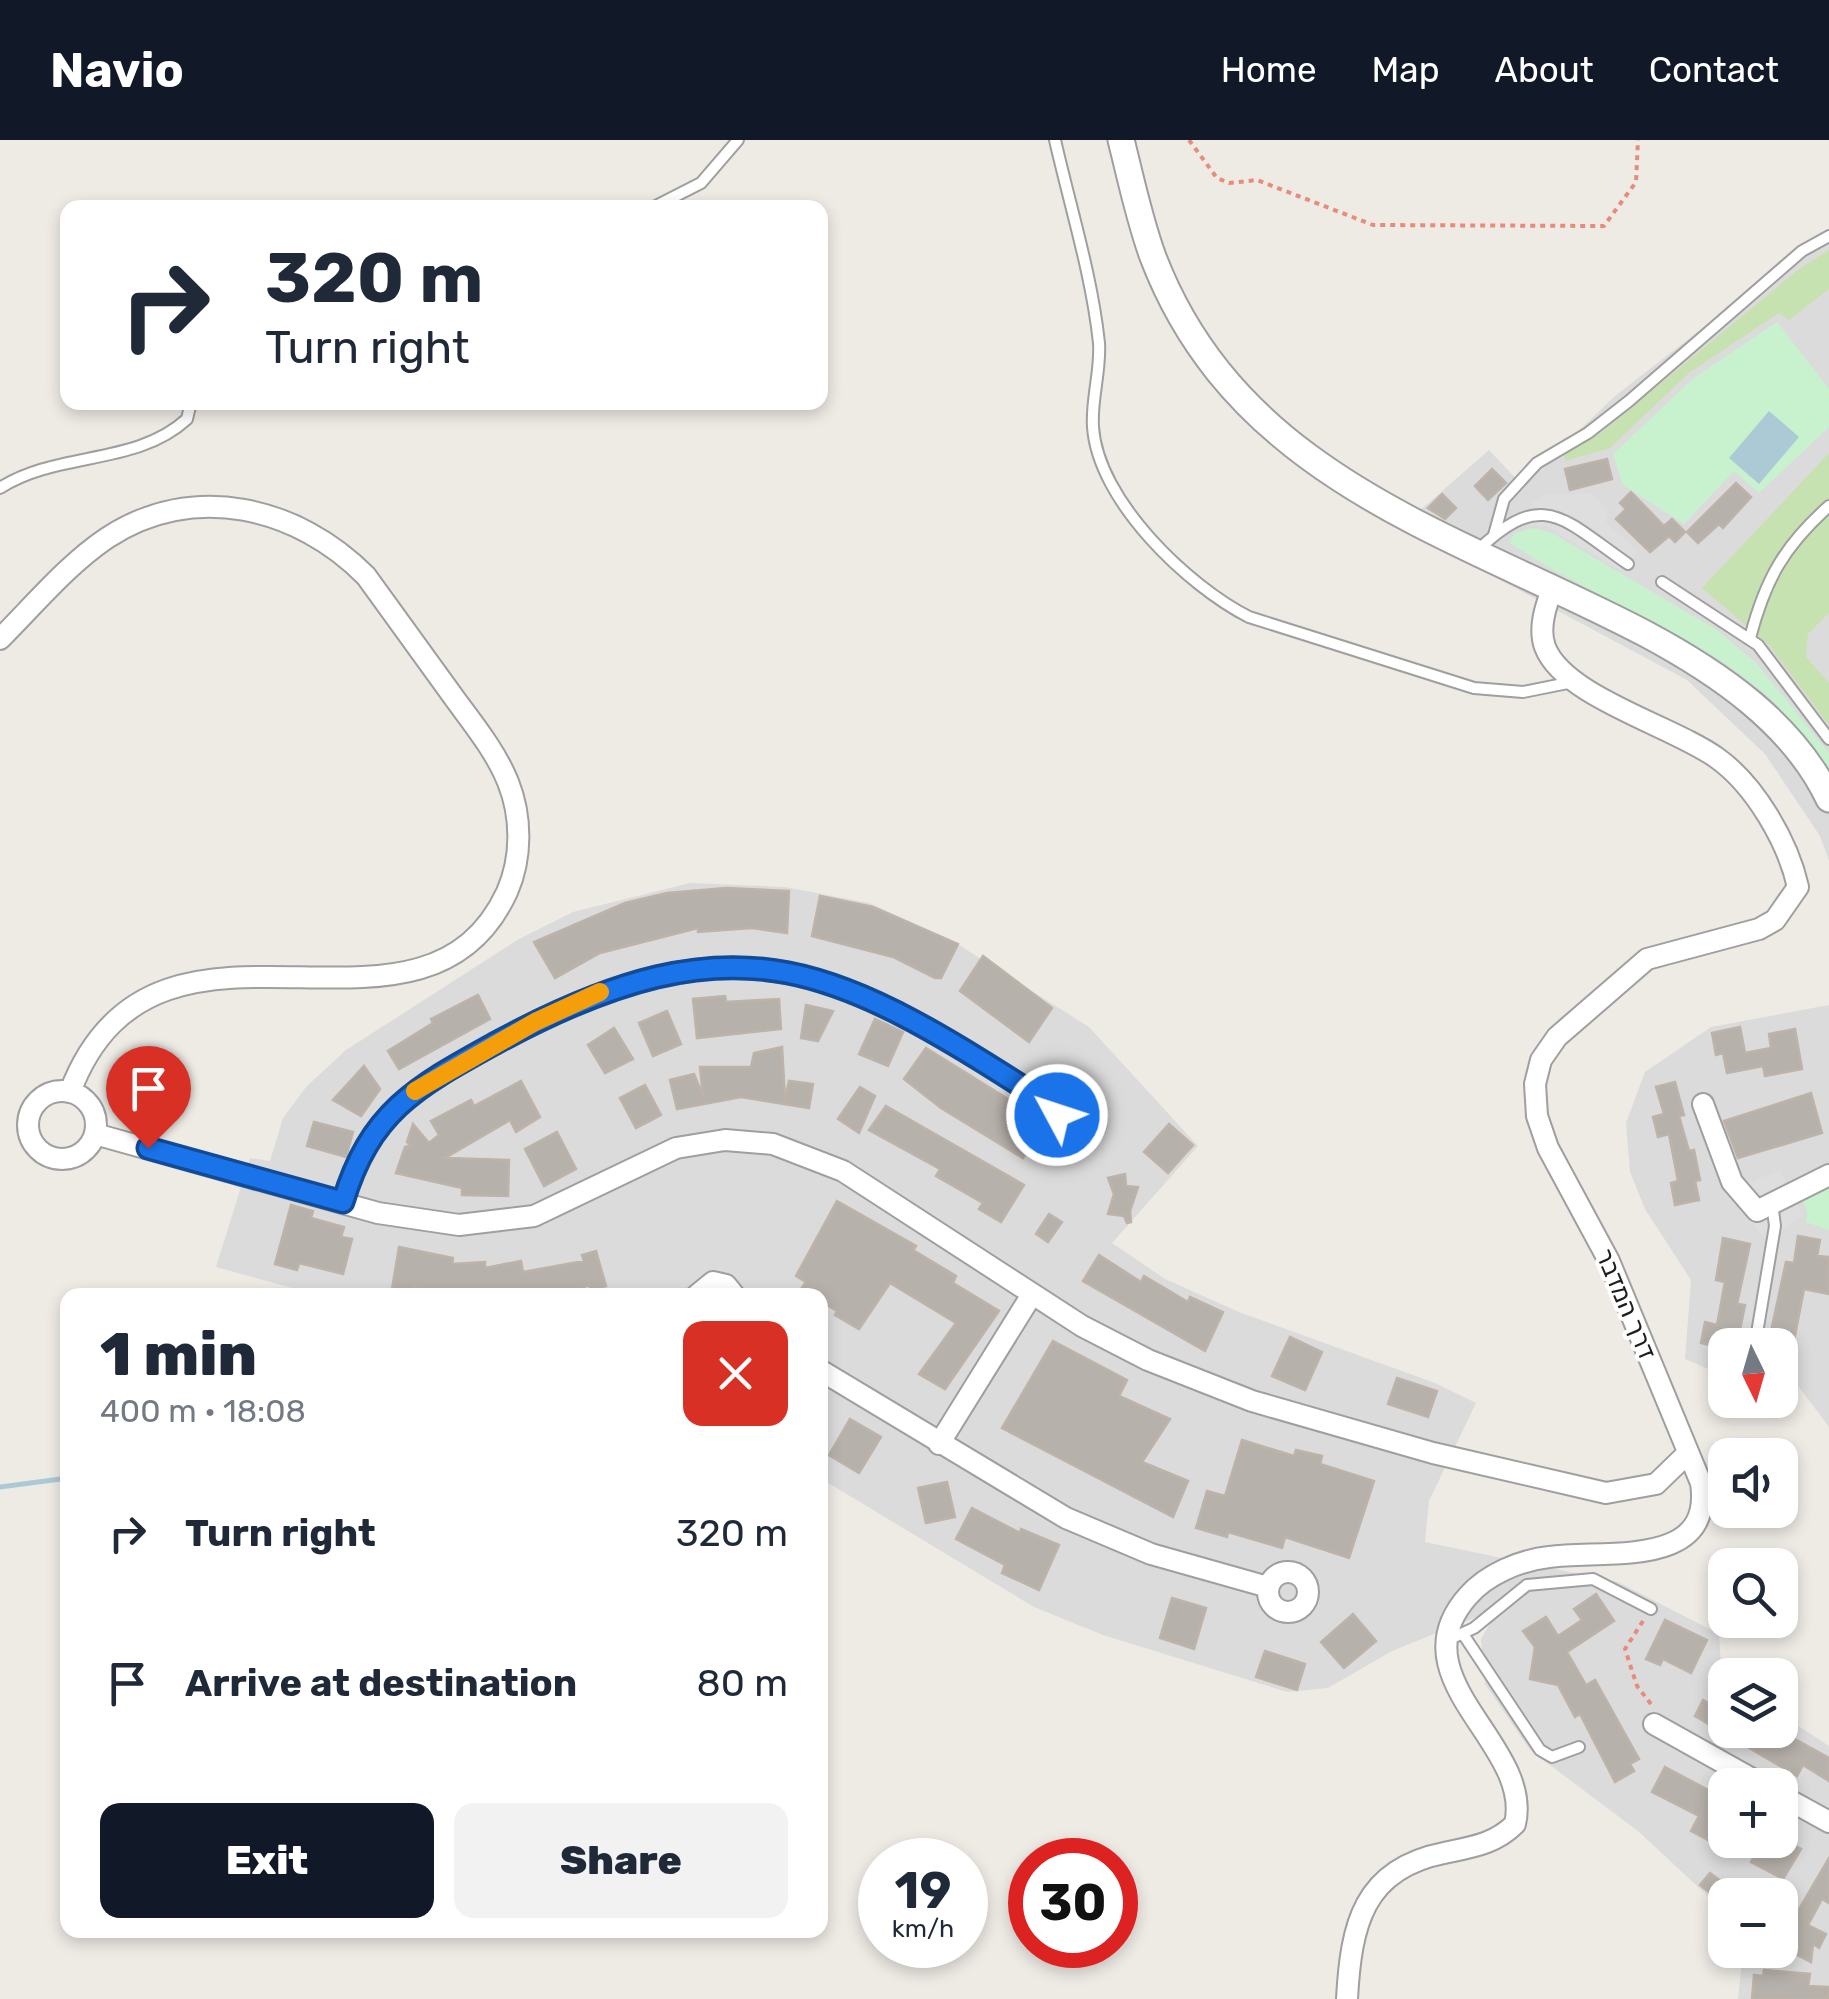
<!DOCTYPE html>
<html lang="en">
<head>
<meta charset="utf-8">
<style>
	body { margin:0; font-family:Rubik,"Noto Sans Hebrew",sans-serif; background:#f2f2f3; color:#1f2937; height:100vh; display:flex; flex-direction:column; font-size:38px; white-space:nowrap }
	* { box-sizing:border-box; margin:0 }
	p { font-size:32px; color:#747a83 }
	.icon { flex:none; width:55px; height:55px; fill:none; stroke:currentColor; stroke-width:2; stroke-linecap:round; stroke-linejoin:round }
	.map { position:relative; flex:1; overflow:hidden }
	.panel { position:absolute; left:60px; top:1148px; width:768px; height:650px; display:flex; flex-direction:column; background:#fff; border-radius:20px; box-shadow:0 5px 15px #0003 }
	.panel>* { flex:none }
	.top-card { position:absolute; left:60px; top:60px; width:768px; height:210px; border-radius:20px; box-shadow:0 5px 15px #0003; background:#fff; color:#1f2937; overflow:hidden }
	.needle { width:65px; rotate:175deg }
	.tools { position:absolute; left:1708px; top:1188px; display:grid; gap:20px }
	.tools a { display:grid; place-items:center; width:90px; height:90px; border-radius:20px; background:#fff; box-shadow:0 5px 15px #0003; font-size:50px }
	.speed { position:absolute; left:858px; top:1698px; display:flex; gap:20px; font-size:50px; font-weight:700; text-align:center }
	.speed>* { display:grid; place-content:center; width:130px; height:130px; border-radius:50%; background:#fff; box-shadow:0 5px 15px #0003; line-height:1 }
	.speed small { font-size:25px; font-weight:400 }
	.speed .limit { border:15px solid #d22; background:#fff; color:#111 }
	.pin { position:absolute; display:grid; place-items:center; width:85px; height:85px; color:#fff; margin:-102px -42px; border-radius:50% 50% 50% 0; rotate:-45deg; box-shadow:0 0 10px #0007 }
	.pin .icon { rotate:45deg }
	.me { position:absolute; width:110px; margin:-55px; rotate:310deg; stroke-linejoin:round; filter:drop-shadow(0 0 8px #0008) }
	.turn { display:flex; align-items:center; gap:35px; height:210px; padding:0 40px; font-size:45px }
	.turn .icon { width:130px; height:130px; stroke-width:2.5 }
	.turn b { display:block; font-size:70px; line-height:85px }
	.round { display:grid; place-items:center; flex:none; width:105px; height:105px; border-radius:20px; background:#f2f2f3 }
	.headline { display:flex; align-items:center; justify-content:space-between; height:170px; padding:0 40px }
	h1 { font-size:60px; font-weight:800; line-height:75px }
	.primary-button { display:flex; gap:20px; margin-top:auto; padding:20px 40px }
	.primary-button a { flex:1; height:115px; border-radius:20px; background:#111827; color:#fff; font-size:40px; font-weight:800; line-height:115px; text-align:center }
	.primary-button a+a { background:#f2f2f3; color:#1f2937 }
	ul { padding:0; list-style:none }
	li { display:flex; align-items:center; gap:30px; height:150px; padding:0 40px }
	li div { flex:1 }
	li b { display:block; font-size:38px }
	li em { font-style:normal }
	header { display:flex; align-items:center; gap:60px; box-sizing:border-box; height:140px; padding:0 50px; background:#111827; color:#fff }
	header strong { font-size:48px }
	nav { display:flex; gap:55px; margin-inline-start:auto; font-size:35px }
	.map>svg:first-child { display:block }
	.residential { fill:#dcdbdb; fill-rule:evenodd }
	.grass { fill:#c7e2b1 }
	.park { fill:#c7f2cd }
	.parking { fill:#dedede }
	.water { fill:#abcad6 }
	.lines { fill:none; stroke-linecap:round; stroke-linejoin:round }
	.stream { stroke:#abcad6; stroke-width:5 }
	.building { fill:#b7b1ab; stroke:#bdb3a9; stroke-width:2.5 }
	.service-casing { stroke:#9f9f9f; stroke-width:14 }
	.minor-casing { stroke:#9f9f9f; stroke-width:24 }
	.tertiary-casing { stroke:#9f9f9f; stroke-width:29 }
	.path { stroke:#e88b7b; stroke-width:4; stroke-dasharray:5 5; stroke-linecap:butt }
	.service { stroke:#fff; stroke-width:10 }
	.minor { stroke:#fff; stroke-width:20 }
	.tertiary { stroke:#fff; stroke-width:25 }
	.route-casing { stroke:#114b97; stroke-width:25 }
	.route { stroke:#1a73e8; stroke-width:18 }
	.slow { stroke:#f59e0b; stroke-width:18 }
	.labels { text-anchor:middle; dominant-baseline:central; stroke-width:8; stroke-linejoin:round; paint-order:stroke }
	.street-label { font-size:25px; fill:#1e1e1e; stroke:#fff }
</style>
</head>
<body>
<header>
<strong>Navio</strong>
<nav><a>Home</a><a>Map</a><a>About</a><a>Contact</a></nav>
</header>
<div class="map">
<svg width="1829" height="1859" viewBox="0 0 1829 1859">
	<rect width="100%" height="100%" fill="#eeebe5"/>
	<!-- residential -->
	<g class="residential">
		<path d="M1829,90V721L1820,696L1765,614L1687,540L1401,387L1489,310L1522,345L1615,256Z"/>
		<path d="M690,743L785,747L869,763L951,800L1089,887L1198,1006L1112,1103L1165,1139L1239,1172L1435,1243L1476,1263L1429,1361L1425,1402L1618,1442L1719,1494L1725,1590H1780V1574L1829,1606V1859H1738L1743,1810H1780V1755H1725V1772L1639,1692L1530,1610L1485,1544L1481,1499L1499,1468L1392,1511L1328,1548L1287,1552L1103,1495L1034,1467L820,1338V1155H318L216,1127L250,1018L270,1021L283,978L306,947L346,910L519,799L573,772ZM1725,1645H1780V1700H1725Z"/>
		<path d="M1829,865V1287L1787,1231L1780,1233V1205H1725V1236L1685,1219L1691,1140L1645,1069L1630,1032L1626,983L1645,932L1711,887Z"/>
	</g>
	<!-- grass -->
	<g class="grass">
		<path d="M1829,110V149L1789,180L1779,173L1689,233L1610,308L1565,321L1564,311L1602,292L1799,129Z"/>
		<path d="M1829,313V473L1808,494L1806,517L1829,543V585L1769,505L1702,448Z"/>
	</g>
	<!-- park -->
	<g class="park">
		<path d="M1777,182L1829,249V287L1759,353L1734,331L1684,384L1623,345L1613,314L1695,237Z"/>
		<path d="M1533,388L1552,393L1717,490L1756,523L1829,613V633C1810,606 1792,577 1766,555C1690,489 1591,459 1509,402L1515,393Z"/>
		<path d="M1829,1044V1090L1806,1082L1807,1070L1800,1058Z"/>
	</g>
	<!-- parking -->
	<g class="parking">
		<path d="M1592,353L1608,371L1606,382L1638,412L1623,432L1544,385H1532L1531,362L1547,354Z"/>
		<path d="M1780,1031L1803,1075L1767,1100L1724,1052Z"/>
	</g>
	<!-- water -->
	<path class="water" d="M1769,271L1799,297L1759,344L1729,318Z"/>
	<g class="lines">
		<!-- stream -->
		<path class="stream" d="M0,1347L68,1338"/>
	</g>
	<!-- building -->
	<g class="building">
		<path d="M1607,319L1612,339L1570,350L1565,329Z"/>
		<path d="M1492,329L1506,343L1488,360L1475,346Z"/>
		<path d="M1736,343L1751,357L1723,388L1719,384L1698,403L1687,392Z"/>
		<path d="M1631,352L1664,386L1672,379L1685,392L1675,402L1669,396L1650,412L1616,379L1626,369L1620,363Z"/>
		<path d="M1442,354L1456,368L1445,379L1428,368Z"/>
		<path d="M726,748L789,751L787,793L752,788L698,792V788L600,813L555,838L534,802L625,763L667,753Z"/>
		<path d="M820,756L873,767L958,804L941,838H935L893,817L812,796Z"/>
		<path d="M983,816L1052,868L1029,902L960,851Z"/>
		<path d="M478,855L490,879L399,929L388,911L433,883L431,879Z"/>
		<path d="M725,856L726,862L779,859L781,889L697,898L693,859Z"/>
		<path d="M806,865L833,871L818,901L801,898Z"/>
		<path d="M667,871L681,904L653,916L639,883Z"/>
		<path d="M875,879L903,892L888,926L859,914Z"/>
		<path d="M1740,887L1745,913L1771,908L1769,894L1795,889L1802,929L1765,936L1763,926L1727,933L1723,913L1716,915L1712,893Z"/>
		<path d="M614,888L633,919L605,933L588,905Z"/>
		<path d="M782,907L785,959L789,941L813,944L809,968L741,957L677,969L670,940L694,934L703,956L700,927H751L754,913Z"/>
		<path d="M926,908L1029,972L1024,981L1040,991L1023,1018L941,968L904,939Z"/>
		<path d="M364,926L380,949L361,976L333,960Z"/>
		<path d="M521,941L540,977L516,992L510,980L445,1018L509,1020L508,1056L462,1055V1048L396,1033L405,1007L411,1005L407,1002L413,984L429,1003L439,995L431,981L471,960L474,966Z"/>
		<path d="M1675,942L1684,975L1679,976L1689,1011L1694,1010L1700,1040L1695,1041L1699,1060L1675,1065L1671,1043L1678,1041L1669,994L1658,997L1653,977L1664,974L1656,947Z"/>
		<path d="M645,945L661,975L636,988L620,958Z"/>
		<path d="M860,947L875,956L859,993L838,979Z"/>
		<path d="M1811,953L1822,993L1738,1018L1724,981Z"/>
		<path d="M886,966L1024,1045L1001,1082L979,1069L983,1063L936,1036L940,1029L869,990Z"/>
		<path d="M314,982L353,992L346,1017L307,1006Z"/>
		<path d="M1169,984L1193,1005L1168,1033L1144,1012Z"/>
		<path d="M557,992L576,1029L544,1046L525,1009Z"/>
		<path d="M1125,1034L1126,1046L1138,1047L1130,1071L1131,1082L1127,1083L1124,1076L1108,1074L1114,1054L1108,1038Z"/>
		<path d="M837,1061L916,1106L913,1110L956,1136L953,1143L999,1171L945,1249L919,1234L956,1183L890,1143L859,1189L835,1175L837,1171L820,1161V1155L801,1149L806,1142L796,1136Z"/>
		<path d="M291,1065L313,1071L311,1078L344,1087L341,1097L352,1099L343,1134L299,1123L297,1130L275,1124Z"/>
		<path d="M1049,1074L1062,1082L1048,1102L1036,1094Z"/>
		<path d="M1798,1096L1820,1100L1817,1116L1829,1117V1154L1804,1149L1792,1211L1768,1205L1786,1122L1794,1123Z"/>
		<path d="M1723,1098L1750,1104L1737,1164L1745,1165L1737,1205L1725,1208L1701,1203L1705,1182L1717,1185L1725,1142L1716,1140Z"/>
		<path d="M399,1107L453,1118L452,1124L485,1122V1128L521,1121L523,1132L584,1121L582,1115L596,1111L606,1146L591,1150L589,1145L564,1155H463L413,1147L412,1153L392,1149Z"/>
		<path d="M1099,1115L1141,1142L1144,1136L1188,1162L1190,1157L1223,1172L1205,1211L1083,1141Z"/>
		<path d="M1290,1197L1322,1212L1305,1250L1272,1236Z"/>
		<path d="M1053,1201L1127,1240L1119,1256L1170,1279L1142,1322L1188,1341L1173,1377L1002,1288Z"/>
		<path d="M1397,1238L1437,1251L1428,1277L1388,1264Z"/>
		<path d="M850,1279L881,1297L859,1333L829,1315Z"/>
		<path d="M1242,1300L1294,1316L1296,1310L1322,1316L1320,1324L1374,1341L1349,1418L1285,1397L1282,1408L1228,1392L1227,1397L1196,1388L1207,1351L1225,1356Z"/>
		<path d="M947,1342L955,1377L926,1383L918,1348Z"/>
		<path d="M972,1368L1020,1393L1021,1389L1059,1405L1039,1450L1002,1433L1005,1425L956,1399Z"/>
		<path d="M1596,1454L1614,1481L1567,1512L1586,1545L1595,1540L1639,1619L1630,1624L1634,1631L1615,1642L1580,1574L1575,1577L1558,1545L1530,1539L1535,1507L1523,1491L1546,1477L1558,1496L1582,1480L1574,1469Z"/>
		<path d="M1172,1458L1206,1468L1194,1509L1160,1498Z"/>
		<path d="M1353,1474L1376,1501L1344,1528L1321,1502Z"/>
		<path d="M1665,1480L1707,1500L1691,1533L1663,1519L1660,1525L1646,1519Z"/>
		<path d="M1265,1511L1305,1524L1297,1550L1256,1537Z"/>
		<path d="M1725,1541V1590H1754L1777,1602L1782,1592L1829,1618V1641L1803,1625L1797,1636L1695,1576L1703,1560L1712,1565Z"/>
		<path d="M1665,1627L1725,1659V1697L1720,1706L1691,1691L1699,1676L1652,1652Z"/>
		<path d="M1763,1700H1785L1801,1709L1783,1739L1751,1722Z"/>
		<path d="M1829,1718V1763L1822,1759L1808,1785L1826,1794L1819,1808L1813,1804L1811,1822L1780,1806V1785L1786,1773L1794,1778Z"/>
		<path d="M1710,1733L1726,1745L1716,1757L1700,1745Z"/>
		<path d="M1764,1830L1810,1834L1808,1846L1829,1847V1859H1752L1754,1835L1763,1836Z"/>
	</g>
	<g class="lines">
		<!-- service casing -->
		<g class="service-casing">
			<g id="service">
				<path d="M1055,0C1070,66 1092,136 1099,203C1101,231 1091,259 1093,287C1098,361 1188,446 1249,477L1474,548L1523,552L1573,542"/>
				<path d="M652,68L701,43L738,0"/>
				<path d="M0,348C57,311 136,326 187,279L191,262"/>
				<path d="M1494,395L1504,359L1537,323L1588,293L1629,261L1802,111L1829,96"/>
				<path d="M1477,411C1543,347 1563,379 1628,424"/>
				<path d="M1662,442L1758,505L1829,599"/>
				<path d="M1750,498C1765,440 1784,406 1829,366"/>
				<path d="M1755,1205L1775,1086L1772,1063"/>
				<path d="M1463,1494L1540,1610L1552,1617L1579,1607"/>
				<path d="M1448,1500L1474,1488L1527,1445L1593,1439L1651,1469"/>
			</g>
		</g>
		<!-- minor casing -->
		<g class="minor-casing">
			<g id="minor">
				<path d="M0,499C34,465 67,425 107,398C193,341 298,367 366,436C396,477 425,518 455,559C474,585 496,612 508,642C522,677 522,718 507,752C421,938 155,726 70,952"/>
				<circle cx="62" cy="985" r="34"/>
				<circle cx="1076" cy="980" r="20"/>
				<path d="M1703,964L1732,1042L1757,1071L1829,1035"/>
				<path d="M95,994L378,1073L459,1085L534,1076L676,1008L725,1000L773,1004L843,1031L1082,1186L1148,1220L1252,1261L1433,1313L1606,1353L1656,1344L1688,1313"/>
				<path d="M343,1062C370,971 416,948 494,904C742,767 839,830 1059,970"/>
				<path d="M697,1155L713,1142L726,1145L734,1155"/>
				<path d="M820,1230L1066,1378L1151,1414L1268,1447"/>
				<path d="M939,1304L1031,1156"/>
				<circle cx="1288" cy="1452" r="20"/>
				<path d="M1654,1584L1763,1645"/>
				<path d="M1780,1655L1829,1682"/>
				<path d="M1347,1859C1351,1785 1363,1729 1444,1713C1472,1707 1495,1704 1515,1684C1534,1604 1394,1539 1468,1456C1487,1434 1521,1420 1549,1417C1605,1409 1714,1430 1701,1343L1609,1121L1548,1008L1537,976L1535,944L1541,920L1557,897L1647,819L1759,789L1775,780L1798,747C1788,702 1755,645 1717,618C1673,586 1564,557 1545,507C1538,488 1546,465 1553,447"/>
			</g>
		</g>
		<!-- tertiary casing -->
		<g class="tertiary-casing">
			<path id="tertiary" d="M1121,0C1131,39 1139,79 1153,117C1238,339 1456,394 1646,494C1717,532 1793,583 1829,659"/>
		</g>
		<!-- path -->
		<g class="path">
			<path d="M1189,0L1217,38L1229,43L1257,40L1373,85L1604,86L1636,42L1638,0"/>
			<path d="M1643,1481L1625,1509L1637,1546L1654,1568"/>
		</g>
		<!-- service -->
		<use href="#service" class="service"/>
		<!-- minor -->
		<use href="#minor" class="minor"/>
		<!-- tertiary -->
		<use href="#tertiary" class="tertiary"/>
	</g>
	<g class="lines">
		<!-- route casing -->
		<g class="route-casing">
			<path id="route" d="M148,1008L343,1062C370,972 416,947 494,904C744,768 838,828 1059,970L1057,975"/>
		</g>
		<!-- route -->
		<use href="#route" class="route"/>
		<!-- slow -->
		<path class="slow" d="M415,951L535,882L600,852"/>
	</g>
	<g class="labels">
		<!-- street labels -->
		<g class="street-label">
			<text transform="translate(1626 1164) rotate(67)">דרך המדבר</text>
		</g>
	</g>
</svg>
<div class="tools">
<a><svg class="needle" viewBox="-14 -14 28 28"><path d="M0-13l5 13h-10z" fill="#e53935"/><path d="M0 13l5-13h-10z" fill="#747a83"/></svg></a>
<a><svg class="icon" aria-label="sound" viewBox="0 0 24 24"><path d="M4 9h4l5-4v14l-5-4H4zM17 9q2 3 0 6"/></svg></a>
<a><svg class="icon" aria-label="search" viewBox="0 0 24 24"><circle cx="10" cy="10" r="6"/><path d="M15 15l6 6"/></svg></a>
<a><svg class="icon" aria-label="layers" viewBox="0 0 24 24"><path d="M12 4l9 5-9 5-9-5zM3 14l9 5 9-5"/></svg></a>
<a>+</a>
<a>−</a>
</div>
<div class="speed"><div>19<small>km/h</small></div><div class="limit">30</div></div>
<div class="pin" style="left:148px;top:1008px;background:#d93025"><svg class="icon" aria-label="arrive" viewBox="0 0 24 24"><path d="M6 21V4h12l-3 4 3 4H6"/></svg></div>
<svg class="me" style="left:1057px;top:975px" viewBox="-20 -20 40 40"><circle r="17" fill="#1a73e8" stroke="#fff" stroke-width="3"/><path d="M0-11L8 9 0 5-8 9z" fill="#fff"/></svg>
<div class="top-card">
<div class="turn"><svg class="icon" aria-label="right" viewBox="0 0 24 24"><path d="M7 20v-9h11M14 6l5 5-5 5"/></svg><div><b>320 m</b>Turn right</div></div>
</div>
<section class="panel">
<div class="headline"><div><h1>1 min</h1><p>400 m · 18:08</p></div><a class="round" style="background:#d93025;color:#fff"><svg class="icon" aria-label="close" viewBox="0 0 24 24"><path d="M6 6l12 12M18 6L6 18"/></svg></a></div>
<ul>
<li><svg class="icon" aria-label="right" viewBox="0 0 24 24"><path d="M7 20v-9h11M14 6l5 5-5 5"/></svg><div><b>Turn right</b></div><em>320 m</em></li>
<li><svg class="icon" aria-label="arrive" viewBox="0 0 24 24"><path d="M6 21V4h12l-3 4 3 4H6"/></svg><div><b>Arrive at destination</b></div><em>80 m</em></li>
</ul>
<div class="primary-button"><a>Exit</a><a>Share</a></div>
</section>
</div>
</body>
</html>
